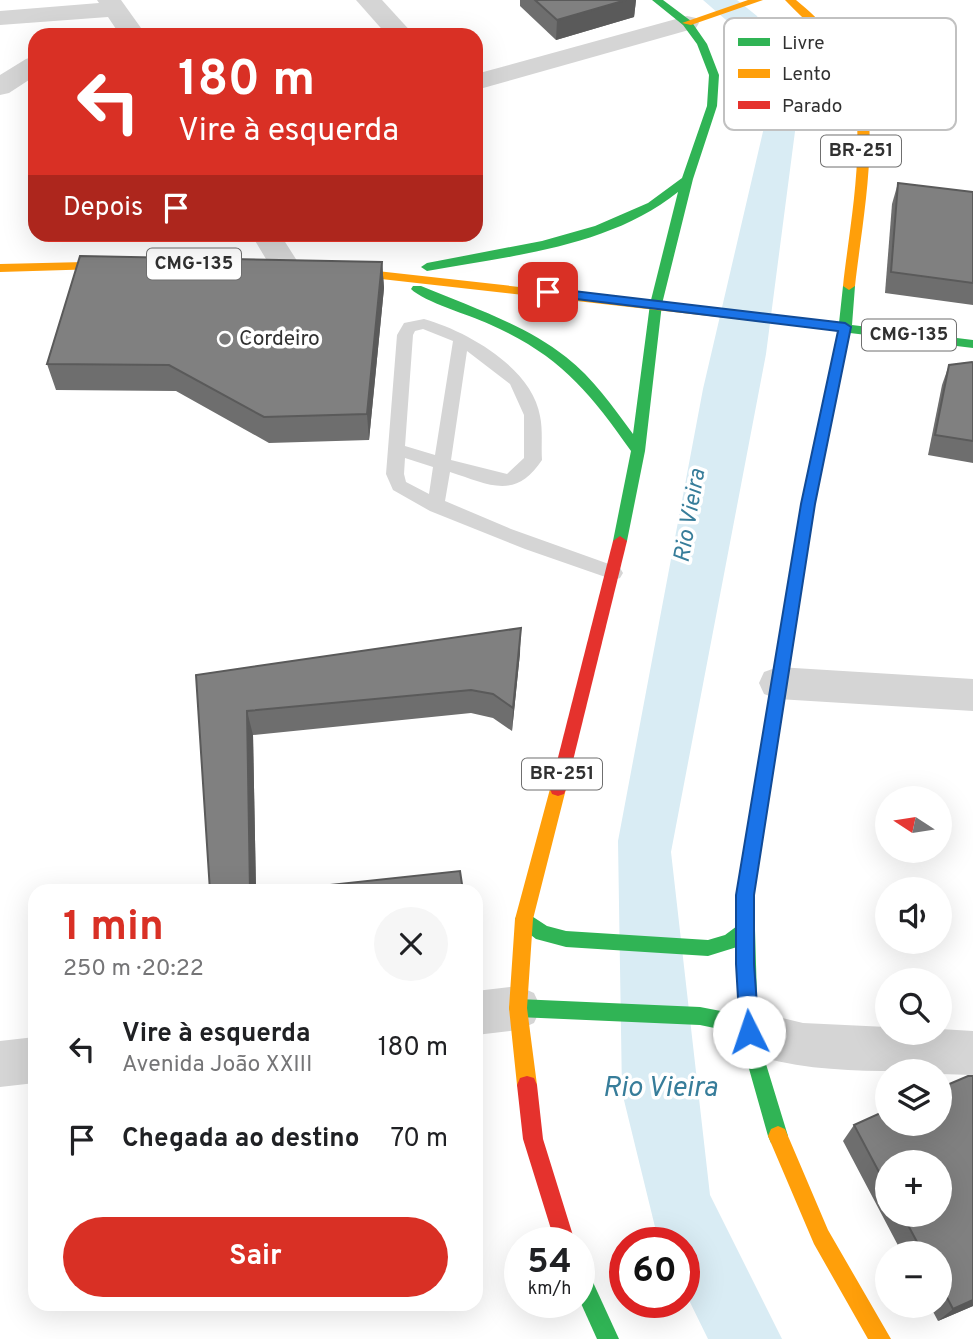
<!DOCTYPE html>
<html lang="pt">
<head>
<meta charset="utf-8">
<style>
	body { margin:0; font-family:Overpass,sans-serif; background:#f6f6f6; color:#202124; height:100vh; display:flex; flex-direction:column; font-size:26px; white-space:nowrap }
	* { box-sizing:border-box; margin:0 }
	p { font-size:23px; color:#757577 }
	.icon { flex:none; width:38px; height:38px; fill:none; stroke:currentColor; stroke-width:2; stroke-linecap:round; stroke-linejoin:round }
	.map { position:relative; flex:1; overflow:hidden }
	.sheet { position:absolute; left:28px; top:884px; width:455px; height:427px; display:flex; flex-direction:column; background:#fff; border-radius:21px; box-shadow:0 7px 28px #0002 }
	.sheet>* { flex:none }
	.hud { position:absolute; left:28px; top:28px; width:455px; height:214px; border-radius:21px; box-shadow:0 7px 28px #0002; background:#d93025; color:#fff; overflow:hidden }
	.needle { width:46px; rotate:282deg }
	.tools { position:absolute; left:875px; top:786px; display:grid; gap:14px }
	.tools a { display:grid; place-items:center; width:77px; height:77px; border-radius:50%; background:#fff; box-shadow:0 7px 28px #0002; font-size:35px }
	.speed { position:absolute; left:504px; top:1227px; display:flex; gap:14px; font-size:35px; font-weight:700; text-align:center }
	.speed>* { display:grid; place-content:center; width:91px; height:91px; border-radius:50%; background:#fff; box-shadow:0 7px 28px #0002; line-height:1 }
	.speed small { font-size:18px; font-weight:400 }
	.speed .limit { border:10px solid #d22; background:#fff; color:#111 }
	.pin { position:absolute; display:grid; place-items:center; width:60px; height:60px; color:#fff; margin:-30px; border-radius:14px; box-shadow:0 4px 10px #0006 }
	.me { position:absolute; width:77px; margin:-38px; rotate:356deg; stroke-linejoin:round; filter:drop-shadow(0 0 5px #0008) }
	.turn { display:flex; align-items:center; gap:24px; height:147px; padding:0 35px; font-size:32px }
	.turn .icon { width:91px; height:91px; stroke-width:2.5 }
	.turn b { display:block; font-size:49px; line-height:60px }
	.then { display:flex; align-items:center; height:66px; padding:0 35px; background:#0003; gap:14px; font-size:26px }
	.round { display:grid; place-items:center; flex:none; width:74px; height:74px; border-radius:37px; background:#f6f6f6 }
	.overview { display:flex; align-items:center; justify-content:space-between; height:119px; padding:0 35px }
	h1 { font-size:42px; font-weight:700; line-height:52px; color:#d93025 }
	.cta { display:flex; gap:14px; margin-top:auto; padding:14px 35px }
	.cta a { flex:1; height:80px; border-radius:42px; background:#d93025; color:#fff; font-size:28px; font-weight:700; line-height:80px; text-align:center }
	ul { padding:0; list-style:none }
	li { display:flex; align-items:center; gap:21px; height:91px; padding:0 35px }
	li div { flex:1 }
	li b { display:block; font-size:26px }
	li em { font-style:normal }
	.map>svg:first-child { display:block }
	.water { fill:#d9ecf4 }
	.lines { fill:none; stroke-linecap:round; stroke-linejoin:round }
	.lane { fill:#d5d5d5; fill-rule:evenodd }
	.street { fill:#d5d5d5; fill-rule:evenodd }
	.fast { fill:#30b455; fill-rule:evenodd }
	.slow { fill:#ff9f0a; fill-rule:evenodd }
	.jam { fill:#e5322d; fill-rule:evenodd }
	.wall { fill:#6e6e6e; fill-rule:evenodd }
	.shaded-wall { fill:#5a5a5a }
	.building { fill:#808080; stroke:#5a5a5a; stroke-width:2 }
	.route { fill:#1a73e8; stroke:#114b97; stroke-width:2 }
	.poi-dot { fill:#797979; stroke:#fff; stroke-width:2.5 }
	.labels { text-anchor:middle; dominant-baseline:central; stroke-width:7; stroke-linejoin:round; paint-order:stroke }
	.shield { fill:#fff; stroke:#6f6f6f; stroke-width:2 }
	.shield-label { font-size:19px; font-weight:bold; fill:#313131 }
	.poi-label { font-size:21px; fill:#313131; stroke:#fff; text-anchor:start }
	.water-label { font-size:23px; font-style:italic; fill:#377d9a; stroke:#fff }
	.near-water-label { font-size:28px; font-style:italic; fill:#377d9a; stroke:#fff }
	.key { fill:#fff; stroke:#c1c1c1; stroke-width:2 }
	.key-label { font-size:19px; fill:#313131 }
</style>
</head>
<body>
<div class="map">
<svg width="973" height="1339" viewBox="0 0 973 1339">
	<rect width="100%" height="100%" fill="#fff"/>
	<!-- water -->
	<path class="water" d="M703,0H737L757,16L800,93L766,354L671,852L710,1195L782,1339H708L684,1290V1242H662L656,1231L622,1092L618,841L703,389L772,93L741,33Z"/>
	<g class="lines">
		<!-- lane -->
		<path class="lane" d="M424,319C467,331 532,368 540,416C543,430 541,446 542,460C515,501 488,484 450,472L445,501L511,529L620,568L623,573L620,578L614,580L525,549L430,511L393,490L386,474L397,335L404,323ZM423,329L453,341L435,455L405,446L413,335L415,331ZM467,351L510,384L524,415V458L507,474L451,460ZM405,458L433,467L429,494L406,482L404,474Z"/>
		<!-- street -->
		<g class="street">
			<path d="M97,0H121L146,35H120L108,17L0,25V11L99,3Z"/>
			<path d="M356,0H382L414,35H387Z"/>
			<path d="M687,16L696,18L699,23L696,28L476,90V74Z"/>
			<path d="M35,56V76L9,93L0,95V75L26,59Z"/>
			<path d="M251,234H280L301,267L297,274L286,276L275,274Z"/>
			<path d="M778,667L973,679V711L778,699L764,694L759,683L764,672Z"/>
			<path d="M518,986L534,993L541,1008L534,1023L518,1030L476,1035V991Z"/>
			<path d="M749,1010L803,1023L887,1027V1032H940V1029L973,1031V1075L940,1074V1071C870,1071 799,1074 733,1048L726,1032L733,1016Z"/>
			<path d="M35,1037V1083L0,1087V1041Z"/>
		</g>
		<!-- fast -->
		<g class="fast">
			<path d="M652,0H663L691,21L707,44L719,75L717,106L693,179L662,304L645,451L627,541L620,546L613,541L631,451C588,390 559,355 489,324C470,315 424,302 411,289L413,286H421C471,307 524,324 566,357C593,378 613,407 633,434L650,304L678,192C610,247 510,256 427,271L421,267L427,263L542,241L595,226L648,203L682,178L707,106L709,75L697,44L683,25Z"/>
			<path d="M849,282L855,286L852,325L973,340V348L850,333L815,504L754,895L758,1032L762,1051L788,1136L785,1143L778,1146L771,1143L768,1136L740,1037L724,1030L700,1025L518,1017L511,1014L509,1008L511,1002L518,999L700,1007L726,1012L739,1018L737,947L708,956L566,947L536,939L518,925L515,919L518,913L524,911L547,926L566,931L708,940L725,935L737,926L736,895L801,504L838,331L798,326L792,322L798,318L839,323L843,286Z"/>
			<path d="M579,1264L586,1267L619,1339H597L579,1299Z"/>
		</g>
		<!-- slow -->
		<g class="slow">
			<path d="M748,0H763L691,25L682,23Z"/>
			<path d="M785,0H796C821,21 849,47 861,78C881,131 861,229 855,286L849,290L843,286C849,226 873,116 842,63C827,38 805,21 785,0Z"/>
			<path d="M128,261L134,265L132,268L0,272V264Z"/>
			<path d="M332,266L798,318L804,322L798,326L328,273V267Z"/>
			<path d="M558,782L564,784L566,789L533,919L527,1008L537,1085L534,1092L527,1094L520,1092L517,1085L509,1008L515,919L550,789L552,784Z"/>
			<path d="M778,1126L785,1129L828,1230L891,1339H868L814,1244L768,1136L771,1129Z"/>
		</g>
		<!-- jam -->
		<g class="jam">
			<path d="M620,536L627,541L566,789L564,794L558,796L552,794L550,789L613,541Z"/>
			<path d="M527,1076L534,1078L537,1085L543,1139L575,1242H555L523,1139L517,1085L520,1078Z"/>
		</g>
	</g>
	<!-- wall -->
	<g class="wall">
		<path d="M520,0H636L634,17L556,40L520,6Z"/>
		<path d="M898,183L973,192V305L885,293L892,204Z"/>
		<path d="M382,262L384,288L369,440L269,443L176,391L56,390L47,364Z"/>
		<path d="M973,363V463L928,455L942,385L949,365Z"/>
		<path d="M520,653L512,731L493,718L471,713L253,735L256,891H210L196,675Z"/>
		<path d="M973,1076V1306L938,1321L930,1306H940V1253H902L843,1141L854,1125ZM887,1162L940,1214H887Z"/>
	</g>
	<!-- shaded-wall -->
	<g class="shaded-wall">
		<path d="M626,0H636L634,17L556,40L557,20Z"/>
		<path d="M382,262L384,288L369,440L367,414Z"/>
		<path d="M521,628L520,653L512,731L513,708Z"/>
		<path d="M247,711L253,735L256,891H250Z"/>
		<path d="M973,1300V1306L938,1321L953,1309Z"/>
	</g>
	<!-- building -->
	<g class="building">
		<path d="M535,0H626L557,20Z"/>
		<path d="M898,183L973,192V283L891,272Z"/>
		<path d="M80,256L382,262L367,414L264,417L169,365L47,364Z"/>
		<path d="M972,362L973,363V441L935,435L949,365Z"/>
		<path d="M521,628L513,708L493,694L471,690L247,711L250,891H210L196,675Z"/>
		<path d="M460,871L463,891H274Z"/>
		<path d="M968,1076H973V1300L953,1309L940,1284V1253H923L902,1214H940V1162H887V1187L854,1125L887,1110V1124H940V1088Z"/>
	</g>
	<!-- route -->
	<path class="route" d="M548,288L845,323L851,327L815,504L754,895V964L759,1032L756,1038L749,1041L743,1038L740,1032L736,964V895L801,504L838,331L544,295V290Z"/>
	<!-- markers -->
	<circle class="poi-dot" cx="225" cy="339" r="7"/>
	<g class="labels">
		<!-- shield labels -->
		<g class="shield">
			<rect x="821" y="135.5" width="80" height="31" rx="5"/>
			<rect x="147" y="248.5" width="94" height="31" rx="5"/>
			<rect x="862" y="319.5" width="94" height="31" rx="5"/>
			<rect x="522" y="758.5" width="80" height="31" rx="5"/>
		</g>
		<g class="shield-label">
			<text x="861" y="151">BR-251</text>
			<text x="194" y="264">CMG-135</text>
			<text x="909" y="335">CMG-135</text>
			<text x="562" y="774">BR-251</text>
		</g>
		<!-- poi labels -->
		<g class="poi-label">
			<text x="239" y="339">Cordeiro</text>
		</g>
		<!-- water labels -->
		<g class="water-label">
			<text transform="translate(691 516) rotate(-80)">Rio Vieira</text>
		</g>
		<!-- near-water labels -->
		<g class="near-water-label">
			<text x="660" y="1089">Rio Vieira</text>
		</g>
	</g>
	<!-- legend -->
	<rect x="724" y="18" width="232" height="112" rx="10" class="key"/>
	<rect x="738" y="38" width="32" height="8" fill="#30b455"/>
	<rect x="738" y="69" width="32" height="9" fill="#ff9f0a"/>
	<rect x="738" y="101" width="32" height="8" fill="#e5322d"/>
	<g class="key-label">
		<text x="782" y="49">Livre</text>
		<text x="782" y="80">Lento</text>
		<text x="782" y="112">Parado</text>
	</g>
</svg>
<div class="tools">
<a><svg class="needle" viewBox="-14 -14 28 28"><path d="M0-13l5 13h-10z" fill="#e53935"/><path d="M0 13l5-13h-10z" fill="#757577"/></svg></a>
<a><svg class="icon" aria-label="sound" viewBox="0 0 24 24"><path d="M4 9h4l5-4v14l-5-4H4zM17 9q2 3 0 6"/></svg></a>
<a><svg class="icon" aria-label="search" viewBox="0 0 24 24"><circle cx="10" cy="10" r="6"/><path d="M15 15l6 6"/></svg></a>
<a><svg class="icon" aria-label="layers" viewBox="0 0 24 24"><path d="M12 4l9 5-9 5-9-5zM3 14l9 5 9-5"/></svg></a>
<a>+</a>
<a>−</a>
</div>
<div class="speed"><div>54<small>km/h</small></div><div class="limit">60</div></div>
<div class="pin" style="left:548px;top:292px;background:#d93025"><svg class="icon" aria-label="arrive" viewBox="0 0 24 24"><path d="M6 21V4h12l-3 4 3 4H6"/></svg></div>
<svg class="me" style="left:749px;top:1032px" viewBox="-20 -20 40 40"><circle r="19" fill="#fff"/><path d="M0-13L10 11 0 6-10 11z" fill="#1a73e8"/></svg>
<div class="hud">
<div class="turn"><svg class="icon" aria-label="left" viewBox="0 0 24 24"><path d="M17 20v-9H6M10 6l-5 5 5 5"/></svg><div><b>180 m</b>Vire à esquerda</div></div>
<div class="then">Depois<svg class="icon" aria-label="arrive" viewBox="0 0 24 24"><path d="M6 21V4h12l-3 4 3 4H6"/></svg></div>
</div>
<section class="sheet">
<div class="overview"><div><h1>1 min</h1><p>250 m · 20:22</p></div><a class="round"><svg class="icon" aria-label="close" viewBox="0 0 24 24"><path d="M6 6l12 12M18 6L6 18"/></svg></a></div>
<ul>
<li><svg class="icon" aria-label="left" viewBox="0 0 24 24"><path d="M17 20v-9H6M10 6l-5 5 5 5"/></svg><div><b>Vire à esquerda</b><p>Avenida João XXIII</p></div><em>180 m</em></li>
<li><svg class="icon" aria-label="arrive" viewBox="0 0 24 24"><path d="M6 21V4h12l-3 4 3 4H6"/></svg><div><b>Chegada ao destino</b></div><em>70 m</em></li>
</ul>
<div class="cta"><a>Sair</a></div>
</section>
</div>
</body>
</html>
